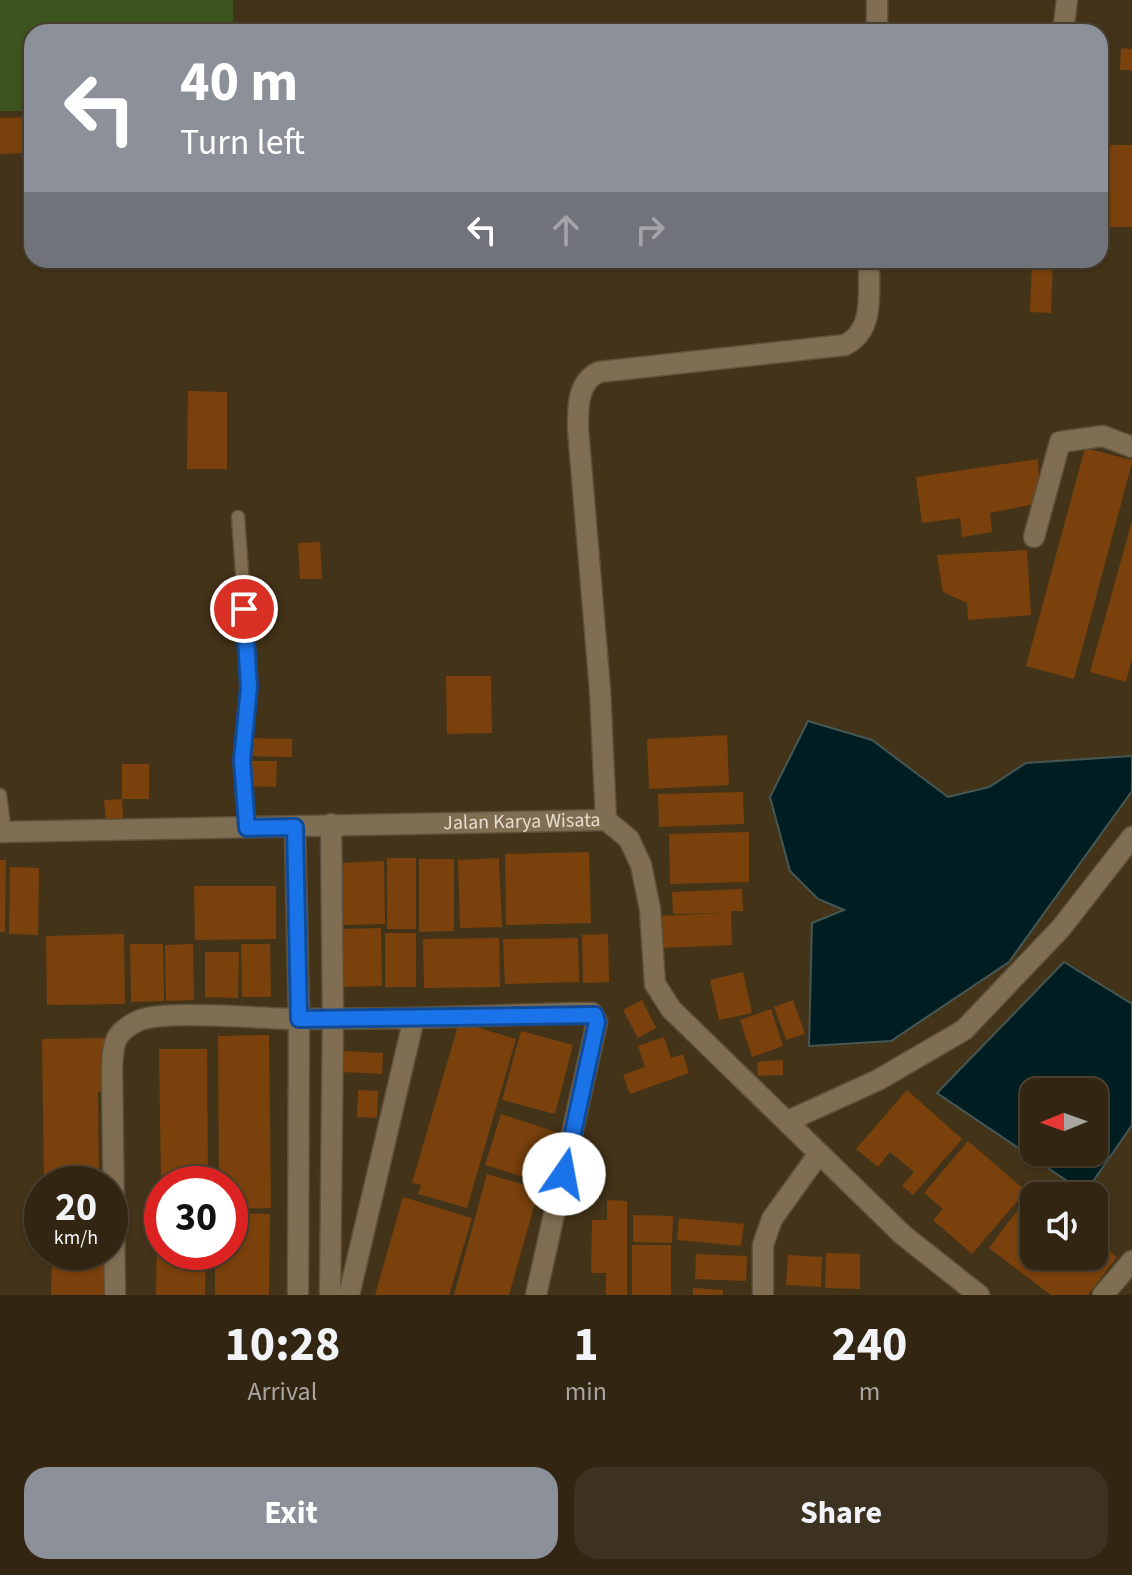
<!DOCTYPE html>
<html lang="en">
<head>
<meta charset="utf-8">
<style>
	body { margin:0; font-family:"Source Sans 3",sans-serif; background:#3d3221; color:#f1f3f6; height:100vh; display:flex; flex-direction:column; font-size:30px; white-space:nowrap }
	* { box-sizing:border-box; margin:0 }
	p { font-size:26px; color:#a8a5a0 }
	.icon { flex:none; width:44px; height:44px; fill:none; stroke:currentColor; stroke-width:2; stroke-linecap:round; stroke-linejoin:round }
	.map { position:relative; height:1295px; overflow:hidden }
	.panel { display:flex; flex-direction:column; background:#322613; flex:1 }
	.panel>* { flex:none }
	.banner { position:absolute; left:24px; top:24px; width:1084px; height:244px; border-radius:24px; box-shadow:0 2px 6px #0004,0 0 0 2px #4d4333; background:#8c9099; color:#fff; overflow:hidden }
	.needle { width:52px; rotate:269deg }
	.buttons { position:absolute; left:1020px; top:1078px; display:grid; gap:16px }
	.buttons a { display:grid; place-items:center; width:88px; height:88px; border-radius:16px; background:#322613; box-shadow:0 2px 6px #0004,0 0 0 2px #4d4333; font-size:40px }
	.speed { position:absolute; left:24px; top:1166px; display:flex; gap:16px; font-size:40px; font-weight:700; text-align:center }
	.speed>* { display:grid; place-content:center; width:104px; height:104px; border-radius:50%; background:#322613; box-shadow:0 2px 6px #0004,0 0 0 2px #4d4333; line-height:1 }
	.speed small { font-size:20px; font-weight:400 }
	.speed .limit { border:12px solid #d22; background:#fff; color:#111 }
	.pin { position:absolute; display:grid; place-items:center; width:68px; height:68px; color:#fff; margin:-34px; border:4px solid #fff; border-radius:50%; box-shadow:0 2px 8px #0007 }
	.me { position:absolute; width:88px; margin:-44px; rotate:12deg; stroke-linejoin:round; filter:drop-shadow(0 0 6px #0008) }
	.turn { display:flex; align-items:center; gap:28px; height:168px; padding:0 24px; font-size:36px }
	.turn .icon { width:104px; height:104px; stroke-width:2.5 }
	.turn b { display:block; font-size:56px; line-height:68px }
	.lanes { display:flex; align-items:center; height:76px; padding:0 24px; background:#0003; justify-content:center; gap:40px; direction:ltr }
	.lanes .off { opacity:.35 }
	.eta { display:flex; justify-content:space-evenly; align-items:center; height:136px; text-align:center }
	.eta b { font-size:48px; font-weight:700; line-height:56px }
	.primary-button { display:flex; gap:16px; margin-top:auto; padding:16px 24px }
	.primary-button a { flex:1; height:92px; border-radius:24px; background:#8c9099; color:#fff; font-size:32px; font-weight:700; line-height:92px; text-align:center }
	.primary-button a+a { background:#3d3221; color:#f1f3f6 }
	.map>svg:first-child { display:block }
	.green { fill:#3c541d }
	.water { fill:#001e21; stroke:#455755; stroke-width:2; fill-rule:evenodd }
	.building { fill:#7a410c }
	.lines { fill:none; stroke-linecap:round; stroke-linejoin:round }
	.service-casing { stroke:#5e513b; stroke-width:15 }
	.minor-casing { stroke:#5e513b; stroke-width:23 }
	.service { stroke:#806e53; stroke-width:12 }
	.minor { stroke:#806e53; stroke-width:20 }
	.route-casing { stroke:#114b97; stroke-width:20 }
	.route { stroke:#1a73e8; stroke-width:14 }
	.labels { text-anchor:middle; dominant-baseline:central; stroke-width:6; stroke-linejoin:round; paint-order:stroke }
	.street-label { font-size:20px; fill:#e7ddce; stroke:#433319 }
</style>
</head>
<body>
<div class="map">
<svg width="1132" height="1295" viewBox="0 0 1132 1295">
	<rect width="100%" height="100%" fill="#433319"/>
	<!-- green -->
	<path class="green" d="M0,0H233V32H32V111H0Z"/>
	<!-- water -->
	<g class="water">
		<path d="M808,721L872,740L948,797L989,787L1026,763L1132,756V791L1009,962L891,1041L809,1046L812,923L844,910L818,899L790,871L770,797Z"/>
		<path d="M1064,962L1132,1004V1125L1085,1193L937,1093ZM1034,1092H1094V1152H1034Z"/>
	</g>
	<!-- building -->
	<g class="building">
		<path d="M1121,48L1132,49V70H1120Z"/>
		<path d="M32,117V153L0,154V118Z"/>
		<rect x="1100" y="145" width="32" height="82"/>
		<path d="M1032,260H1053L1051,313L1030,312Z"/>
		<path d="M188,391L227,392V469H187Z"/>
		<path d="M1085,448L1132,460V463L1074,679L1026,666Z"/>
		<path d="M1038,459L1040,503L990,513L992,532L962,537L960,518L922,523L916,477Z"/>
		<path d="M1132,521V658L1126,682L1090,672Z"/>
		<path d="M320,542L322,579H300L298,543Z"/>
		<path d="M1027,550L1031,615L968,620L967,603L943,592L937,555Z"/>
		<path d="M446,676H491L492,733L447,734Z"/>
		<path d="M727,735L729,785L649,789L647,739Z"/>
		<path d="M244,738L292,739V757L244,756Z"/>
		<path d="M249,761H277L276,787L248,786Z"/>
		<rect x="122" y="764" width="27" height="35"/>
		<path d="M743,792L744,824L659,827L658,794Z"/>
		<path d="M122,799L123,818L106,819L104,800Z"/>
		<path d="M749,832V882L670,884L669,834Z"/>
		<path d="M589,852L591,923L506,925L505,854Z"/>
		<rect x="387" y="858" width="29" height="71"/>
		<path d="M499,858L502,927L460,928L458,860Z"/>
		<path d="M419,859H454V931L419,932Z"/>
		<path d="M0,860H6L5,932H0Z"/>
		<path d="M384,861L385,924L341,925L340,863Z"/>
		<path d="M10,867L39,868L38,935L9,934Z"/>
		<path d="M194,886H276V939L195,940Z"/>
		<path d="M742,889L743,911H731L732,945L661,948L659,916L723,913L673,914L672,892Z"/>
		<path d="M381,928L382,986L343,987L342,929Z"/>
		<rect x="385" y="933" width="31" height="54"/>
		<path d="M124,934L125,1004L47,1005L46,936Z"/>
		<path d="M608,934L609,982L583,983L582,935Z"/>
		<path d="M499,938L500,987L424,988L423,939Z"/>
		<path d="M578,938L579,982L505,984L503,939Z"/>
		<path d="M130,944H163L164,1001L131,1002Z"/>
		<path d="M193,944L194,1000L166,1001L165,945Z"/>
		<path d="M241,944H270L271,997H242Z"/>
		<path d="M205,952H239L238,998L205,997Z"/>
		<path d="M743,972L752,1013L719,1020L710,980Z"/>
		<path d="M642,1000L656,1028L638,1038L623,1010Z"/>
		<path d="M793,1000L805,1034L786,1040L774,1007Z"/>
		<path d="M771,1009L783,1046L752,1057L740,1020Z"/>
		<path d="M459,1022L516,1039L467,1208L418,1194L421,1185L412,1183Z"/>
		<path d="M521,1031L573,1045L555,1114L502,1100Z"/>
		<path d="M269,1035L271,1208L230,1209V1184H219L218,1036Z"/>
		<path d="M664,1037L671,1058L683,1054L689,1073L630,1094L623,1075L645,1067L638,1046Z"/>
		<path d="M106,1038L107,1092H98L99,1184H44L42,1039Z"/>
		<path d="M159,1049H207L208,1184H161Z"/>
		<path d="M343,1051L383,1053L382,1074L342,1072Z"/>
		<path d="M783,1060V1075L758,1076L757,1062Z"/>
		<path d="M358,1090L378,1091L377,1118L357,1117Z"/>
		<path d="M907,1090L962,1139L913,1195L902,1186L914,1172L890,1152L878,1167L856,1149Z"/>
		<path d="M501,1114L559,1133L543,1183L485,1165Z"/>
		<path d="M968,1141L1026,1191L972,1254L933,1220L943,1209L924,1193Z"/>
		<path d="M487,1174L539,1189L533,1210L509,1295H454Z"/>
		<path d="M1032,1191L1039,1196H1034V1256H1094V1239L1117,1257L1088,1295H1051L989,1248Z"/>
		<path d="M403,1197L472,1218L449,1295H375Z"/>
		<path d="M607,1200L627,1201V1295H606V1273H591L592,1220H607Z"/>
		<path d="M230,1213L270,1214L269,1295H215V1252H230Z"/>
		<path d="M633,1215L673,1216L672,1243L633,1242Z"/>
		<path d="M679,1218L744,1224L741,1246L677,1240Z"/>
		<path d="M157,1226H162V1252H206L205,1295H156Z"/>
		<rect x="632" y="1245" width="39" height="50"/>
		<path d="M52,1252H107L106,1295H51Z"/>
		<path d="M826,1253L860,1254V1289L825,1288Z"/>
		<path d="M696,1254L747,1256L746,1281L695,1279Z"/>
		<path d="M788,1255L822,1257L821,1287L786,1285Z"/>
		<path d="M693,1288L723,1290V1295H693Z"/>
	</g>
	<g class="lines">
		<!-- service casing -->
		<g class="service-casing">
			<g id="service">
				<path d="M238,517L249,670L242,760L247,828"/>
				<path d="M0,795L5,832"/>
			</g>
		</g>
		<!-- minor casing -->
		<g class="minor-casing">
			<g id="minor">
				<path d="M877,32V0"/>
				<path d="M1063,32L1067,0"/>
				<path d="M1034,537L1060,442L1103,436L1132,447"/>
				<path d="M606,820L600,690L578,429C578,408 577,382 599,372L845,345C876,330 868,290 869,260"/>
				<path d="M295,827L299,1019L298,1295"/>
				<path id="s1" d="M0,832L606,820L629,839L641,865L650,909L655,984L671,1009L903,1235L979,1295"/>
				<path d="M414,1018L577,1013H592L597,1022L536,1295"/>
				<path d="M788,1121L878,1080L964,1030L1061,928L1132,837"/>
				<path d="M115,1295L112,1070C113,1044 113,1033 138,1021C163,1009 264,1019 297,1019C336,1019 375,1018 414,1018L349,1295"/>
				<path d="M330,1295L333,1018L331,824"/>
				<path d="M763,1295V1245L772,1219L818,1155"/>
				<path d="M1103,1295L1132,1261"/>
			</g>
		</g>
		<!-- service -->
		<use href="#service" class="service"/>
		<!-- minor -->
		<use href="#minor" class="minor"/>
	</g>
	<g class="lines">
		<!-- route casing -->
		<g class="route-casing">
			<path id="route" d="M244,609L249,687L242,760L247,828L295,827L299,1019L595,1015L597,1022L564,1174"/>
		</g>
		<!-- route -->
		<use href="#route" class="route"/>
	</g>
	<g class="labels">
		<!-- street labels -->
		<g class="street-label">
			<text stroke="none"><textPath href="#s1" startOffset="522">Jalan Karya Wisata</textPath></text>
		</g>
	</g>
</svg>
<div class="buttons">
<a><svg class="needle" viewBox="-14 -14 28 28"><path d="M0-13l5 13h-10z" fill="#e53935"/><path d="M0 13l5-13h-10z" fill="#a8a5a0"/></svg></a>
<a><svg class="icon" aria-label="sound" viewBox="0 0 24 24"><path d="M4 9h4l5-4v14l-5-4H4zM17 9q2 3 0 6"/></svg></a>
</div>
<div class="speed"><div>20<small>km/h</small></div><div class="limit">30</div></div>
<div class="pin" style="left:244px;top:609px;background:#d93025"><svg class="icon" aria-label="arrive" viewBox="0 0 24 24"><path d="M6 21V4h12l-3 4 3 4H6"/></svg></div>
<svg class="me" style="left:564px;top:1174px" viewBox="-20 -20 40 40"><circle r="19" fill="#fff"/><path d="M0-13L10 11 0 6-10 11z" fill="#1a73e8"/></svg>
<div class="banner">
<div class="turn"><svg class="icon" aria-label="left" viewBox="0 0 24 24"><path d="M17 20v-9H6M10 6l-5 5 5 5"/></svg><div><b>40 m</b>Turn left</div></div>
<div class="lanes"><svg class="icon" aria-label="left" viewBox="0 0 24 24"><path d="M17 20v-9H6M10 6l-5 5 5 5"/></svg><svg class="icon off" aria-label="ahead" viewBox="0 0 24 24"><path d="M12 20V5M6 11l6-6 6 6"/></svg><svg class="icon off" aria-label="right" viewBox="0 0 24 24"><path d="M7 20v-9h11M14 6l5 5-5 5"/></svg></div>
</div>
</div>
<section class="panel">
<div class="eta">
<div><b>10:28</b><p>Arrival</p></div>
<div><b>1</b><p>min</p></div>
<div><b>240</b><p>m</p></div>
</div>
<div class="primary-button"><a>Exit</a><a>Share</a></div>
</section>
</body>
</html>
